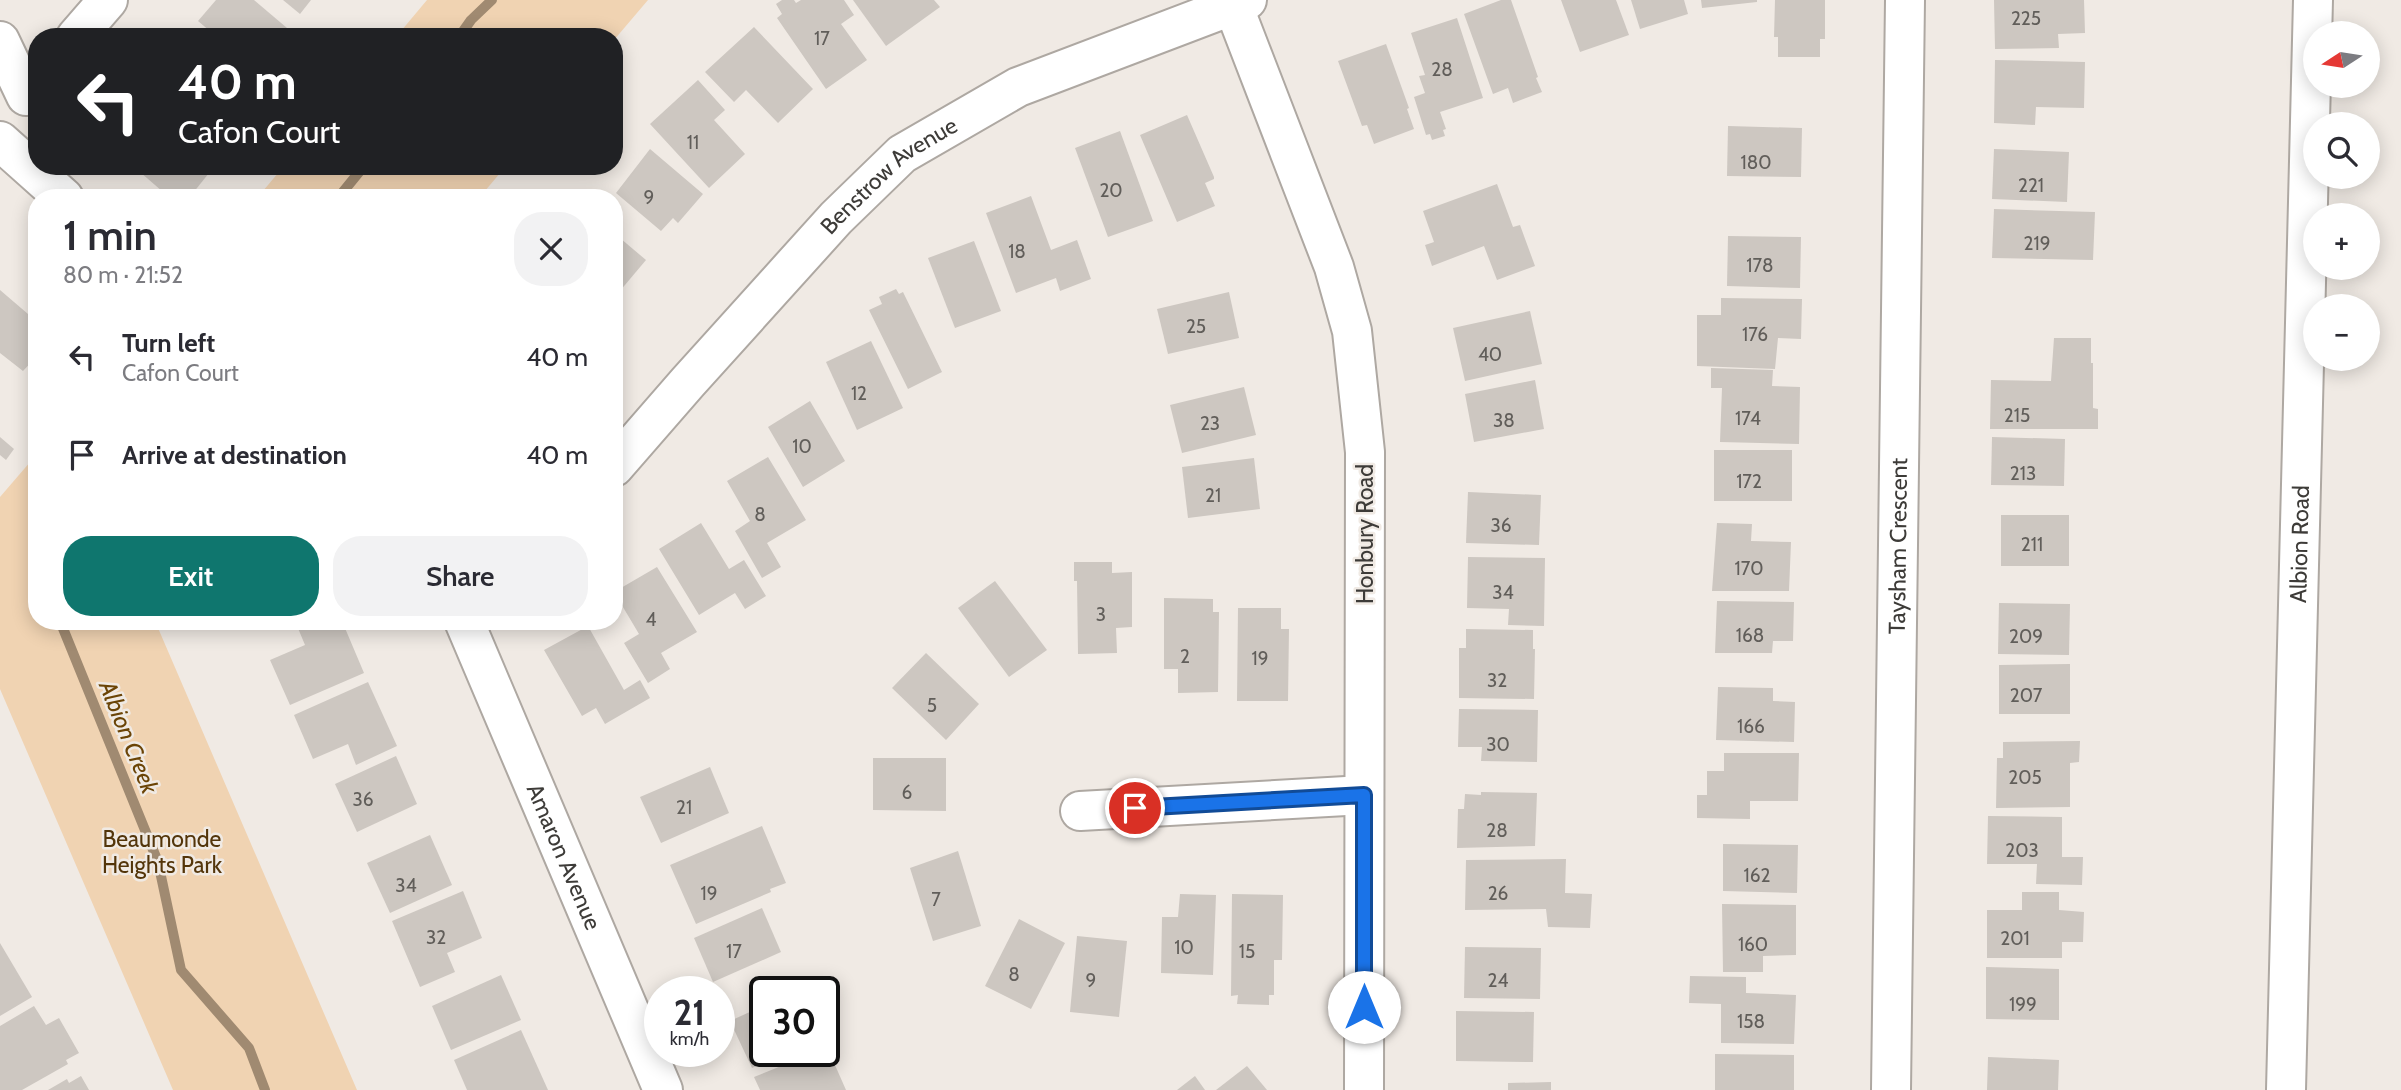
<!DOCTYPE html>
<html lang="en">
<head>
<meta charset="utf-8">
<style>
	body { margin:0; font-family:Cabin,sans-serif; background:#f2f2f3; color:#2b2b33; height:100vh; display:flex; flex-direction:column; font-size:26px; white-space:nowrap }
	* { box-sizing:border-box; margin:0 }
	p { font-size:23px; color:#7c7c81 }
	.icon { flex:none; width:38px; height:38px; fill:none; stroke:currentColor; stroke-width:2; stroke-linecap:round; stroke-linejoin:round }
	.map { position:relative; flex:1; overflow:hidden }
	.details { position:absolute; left:28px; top:189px; width:595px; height:441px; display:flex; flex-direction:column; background:#fff; border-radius:28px; box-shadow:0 4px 18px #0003 }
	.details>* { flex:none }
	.top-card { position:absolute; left:28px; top:28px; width:595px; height:147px; border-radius:28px; box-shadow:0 4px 18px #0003; background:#202124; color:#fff; overflow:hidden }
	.needle { width:46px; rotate:258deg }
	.controls { position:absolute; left:2303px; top:21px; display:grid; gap:14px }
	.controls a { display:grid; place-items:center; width:77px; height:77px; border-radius:50%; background:#fff; box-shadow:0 4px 18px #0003; font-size:35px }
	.speed { position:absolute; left:644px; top:976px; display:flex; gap:14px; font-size:35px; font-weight:700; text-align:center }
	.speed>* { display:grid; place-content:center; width:91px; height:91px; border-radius:50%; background:#fff; box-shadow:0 4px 18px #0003; line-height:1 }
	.speed small { font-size:18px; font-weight:400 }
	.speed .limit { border:4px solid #111; border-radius:10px; background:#fff; color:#111 }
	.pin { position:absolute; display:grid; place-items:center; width:60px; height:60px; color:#fff; margin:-30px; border:4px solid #fff; border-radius:50%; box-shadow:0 2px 7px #0007 }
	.me { position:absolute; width:77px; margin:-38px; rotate:0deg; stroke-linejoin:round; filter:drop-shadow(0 0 5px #0008) }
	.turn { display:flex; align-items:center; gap:24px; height:147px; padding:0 35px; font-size:32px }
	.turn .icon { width:91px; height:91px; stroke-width:2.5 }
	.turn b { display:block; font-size:49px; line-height:60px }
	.round { display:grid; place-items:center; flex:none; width:74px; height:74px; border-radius:28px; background:#f2f2f3 }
	.overview { display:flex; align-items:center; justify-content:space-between; height:119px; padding:0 35px }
	h1 { font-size:42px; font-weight:600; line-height:52px }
	.primary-button { display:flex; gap:14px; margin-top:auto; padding:14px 35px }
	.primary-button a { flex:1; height:80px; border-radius:28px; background:#0f766e; color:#fff; font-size:28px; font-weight:600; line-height:80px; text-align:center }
	.primary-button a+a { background:#f2f2f3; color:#2b2b33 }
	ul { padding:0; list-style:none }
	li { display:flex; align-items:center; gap:21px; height:98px; padding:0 35px }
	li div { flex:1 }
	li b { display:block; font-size:26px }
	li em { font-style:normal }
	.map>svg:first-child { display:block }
	.green { fill:#f0d3b2 }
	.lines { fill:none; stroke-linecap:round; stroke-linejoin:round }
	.stream { stroke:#a08a71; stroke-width:10 }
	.building { fill:#cdc7c1 }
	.minor-casing { stroke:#aea8a2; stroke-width:42 }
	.major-casing { stroke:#aea8a2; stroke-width:42 }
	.minor { stroke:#fff; stroke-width:38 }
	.major { stroke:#fff; stroke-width:38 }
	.route-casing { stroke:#114b97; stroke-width:18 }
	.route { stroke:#1a73e8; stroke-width:12 }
	.labels { text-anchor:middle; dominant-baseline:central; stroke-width:5; stroke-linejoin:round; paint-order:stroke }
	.number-label { font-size:19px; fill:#615e5a }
	.street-label { font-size:23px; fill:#3d3b38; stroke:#f0eae4 }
	.park-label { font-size:23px; fill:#53350a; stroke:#f0eae4 }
	.water-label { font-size:24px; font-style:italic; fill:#6b4406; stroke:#f0eae4 }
</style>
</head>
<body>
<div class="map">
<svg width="2401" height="1090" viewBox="0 0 2401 1090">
	<rect width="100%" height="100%" fill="#f0eae4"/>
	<!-- green -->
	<g class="green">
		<path d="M427,0H648L614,40V37H396Z"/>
		<path d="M284,166H506L479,198H257Z"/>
		<path d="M37,454V621H155L357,1090H173L0,689V497Z"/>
	</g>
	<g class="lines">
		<!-- stream -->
		<g class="stream">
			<path d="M459,37L471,20L492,0"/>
			<path d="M338,198L364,166"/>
			<path d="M60,621L158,862L181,970L249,1048L265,1090"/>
		</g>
	</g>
	<!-- building -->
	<g class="building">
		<path d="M216,0H254L287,28L279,37H217L198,21Z"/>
		<path d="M283,0H311L300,14Z"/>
		<path d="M782,0H794L796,3L801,0H844L854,15L841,24L867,60L826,89L777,18L782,14L776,4Z"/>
		<path d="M853,0H934L940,7L886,46Z"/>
		<path d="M1501,0H1511L1538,77L1536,78L1542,92L1513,103L1508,88L1493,94L1464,14Z"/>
		<path d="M1561,0H1616L1629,35L1580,52Z"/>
		<path d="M1631,0H1684L1688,14L1640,29Z"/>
		<path d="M1701,0H1757V2L1702,8Z"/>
		<path d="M1775,0H1825V39H1820V57H1778V37H1774Z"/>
		<path d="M1994,0H2084L2085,33L2058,34L2059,48L1995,49Z"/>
		<path d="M1457,18L1483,98L1440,112L1446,129L1443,130L1445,136L1432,140L1430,134L1426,135L1414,97L1425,93L1419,76L1425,75L1411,33Z"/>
		<path d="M754,27L813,89L778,123L746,90L734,102L705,72Z"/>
		<path d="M1386,44L1409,108L1407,109L1414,129L1374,144L1367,125L1362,126L1338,61Z"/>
		<path d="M1995,60L2085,62L2084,108L2036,107L2035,125L1994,123Z"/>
		<path d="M698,80L725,110L714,120L745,154L709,188L650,124Z"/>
		<path d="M1187,115L1214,177V179L1205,183L1215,206L1177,222L1140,135Z"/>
		<path d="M1728,126L1802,128L1801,177L1727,176Z"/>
		<path d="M1120,131L1153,221L1108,237L1075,148Z"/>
		<path d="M650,149L703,194L678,223L673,218L661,231L616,193Z"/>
		<path d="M1994,149L2069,152L2067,202L1992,199Z"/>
		<path d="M133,166H201L209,173L189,198H170Z"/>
		<path d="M1497,184L1513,227L1520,225L1535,266L1497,280L1484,246L1432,266L1425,245L1434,242L1423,211Z"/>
		<path d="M1031,196L1051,250L1077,240L1091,279L1060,291L1056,278L1016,293L986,213Z"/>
		<path d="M1994,209L2095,212L2093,260L1992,258Z"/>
		<path d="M614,233L646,260L614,298Z"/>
		<path d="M1728,236L1801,237L1800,288L1727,286Z"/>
		<path d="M974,241L1001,311L955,328L928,258Z"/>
		<path d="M896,289L899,294L903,292L942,372L908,389L869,310L882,304L879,297Z"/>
		<path d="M0,290L35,320L37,317V356L23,371L0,353Z"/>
		<path d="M1229,292L1239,338L1168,354L1157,309Z"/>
		<path d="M1721,298L1802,299L1801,339L1778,338L1775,369L1697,366V315H1721Z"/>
		<path d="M1530,311L1542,364L1465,381L1453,328Z"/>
		<path d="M2054,338H2091V363H2093V408L2098,409V429H1990L1991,380L2051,381Z"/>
		<path d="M871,341L903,408L857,430L826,362Z"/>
		<path d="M1711,368L1773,370L1772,386L1800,387L1799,444L1720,442L1722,388H1711Z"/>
		<path d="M1535,380L1544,429L1474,442L1465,394Z"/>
		<path d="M1244,387L1256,435L1182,453L1170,405Z"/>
		<path d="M810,401L845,461L803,487L768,427Z"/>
		<path d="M0,437L14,449L6,460L0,455Z"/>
		<path d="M1992,437L2065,439L2064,486L1991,485Z"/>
		<rect x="1714" y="450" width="78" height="51"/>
		<path d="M768,457L806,520L767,543L781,567L762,578L735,531L750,521L727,481Z"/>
		<path d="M1254,458L1260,509L1188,518L1182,467Z"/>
		<path d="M1468,492L1541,495L1539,545L1466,543Z"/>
		<rect x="2001" y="515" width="68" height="51"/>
		<path d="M701,523L729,569L744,560L766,596L745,609L735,593L699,615L659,549Z"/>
		<path d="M1717,523L1752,524L1751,541L1791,542L1789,591H1712Z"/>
		<path d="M1468,557L1545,558L1544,626L1508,625L1509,609L1467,608Z"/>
		<path d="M1074,562H1112V573L1132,572V627L1116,628L1117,653L1078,654L1077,581H1074Z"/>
		<path d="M657,567L697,632L661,653L670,669L648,683L624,643L639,634L614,592Z"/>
		<path d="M995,581L1047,650L1009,677L958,608Z"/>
		<path d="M1164,598L1213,599V612H1219L1218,692L1178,693V669H1164Z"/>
		<path d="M1717,601L1794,602L1793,641H1773L1772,653H1715Z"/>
		<path d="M1999,603L2070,604L2069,655L1998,654Z"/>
		<path d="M1238,608H1281V629H1289L1288,701H1237Z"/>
		<path d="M295,621H342L364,673L290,705L270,660L305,645Z"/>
		<path d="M588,626L624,690L640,680L650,698L605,724L596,708L582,716L544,650Z"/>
		<path d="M1466,629L1533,630V649H1535L1534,699L1459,698V648H1466Z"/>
		<path d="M926,653L979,704L946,740L892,688Z"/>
		<path d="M2070,664V714H1999V665Z"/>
		<path d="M368,682L397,746L356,765L348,744L313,759L294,715Z"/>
		<path d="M1718,687L1773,688V701L1795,702L1794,742L1716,740Z"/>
		<path d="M1459,709L1538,710L1537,762L1481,761L1482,747H1458Z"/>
		<path d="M2080,741L2079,762L2070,763V807L1996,808L1997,758H2003V742Z"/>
		<path d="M1724,753H1799L1798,801H1750V819L1697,818V795H1707V771H1724Z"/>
		<path d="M396,756L417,804L357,832L335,784Z"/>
		<path d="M873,758H946V811L873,810Z"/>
		<path d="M710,767L729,813L661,843L640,797Z"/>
		<path d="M1481,792L1537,793L1535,846L1457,848L1458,809H1464L1465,794L1481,795Z"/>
		<path d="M1988,816L2062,817V857H2083L2082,885L2036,884L2037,864H1987Z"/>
		<path d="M762,826L786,883L770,889L771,892L696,924L670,865Z"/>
		<path d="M430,835L452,885L390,913L367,863Z"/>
		<path d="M1723,844L1798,845L1797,893L1723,891Z"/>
		<path d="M958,851L981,926L933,941L910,868Z"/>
		<path d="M1566,859L1565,893L1592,894L1590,928L1548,927L1546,909L1465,910L1466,860Z"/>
		<path d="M463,891L482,938L447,953L455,972L420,987L392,921Z"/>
		<path d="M2022,892H2059V910L2084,912L2083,942H2062V958H1987V910H2022Z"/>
		<path d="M1180,894L1216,895L1213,975L1161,973L1162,917H1178Z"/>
		<path d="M1232,894L1283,895L1282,960H1274V995H1269V1005L1237,1004L1238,995L1231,996Z"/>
		<path d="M1722,904L1796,905V955L1763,956V972H1723Z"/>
		<path d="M762,908L781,952L713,982L694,938Z"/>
		<path d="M1019,919L1065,943L1031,1009L985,986Z"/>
		<path d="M1077,936L1127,941L1119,1017L1070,1012Z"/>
		<path d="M0,943L32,997L0,1016Z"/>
		<path d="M1465,947L1541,948L1540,999L1464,998Z"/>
		<path d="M1986,967L2059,969V1020L1986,1019Z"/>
		<path d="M501,975L521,1020L451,1050L432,1006Z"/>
		<path d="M1690,976L1746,977V993L1796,995L1794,1044L1721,1043V1004L1689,1003Z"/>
		<path d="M765,1005V1052H787L752,1068L730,1021Z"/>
		<path d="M34,1006L46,1025L59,1018L79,1053L66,1060L68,1064L22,1090H0V1026Z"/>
		<path d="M1456,1011L1534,1012L1533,1062L1456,1061Z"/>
		<path d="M521,1030L548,1090H467L454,1060Z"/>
		<path d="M827,1047L846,1090H760L754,1077L816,1052H824V1048Z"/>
		<path d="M1715,1054L1794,1055V1090H1715Z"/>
		<path d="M1988,1057L2059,1060L2058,1090H1987Z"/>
		<path d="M1247,1066L1267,1090H1216Z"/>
		<path d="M81,1076L89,1090H48L67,1079L69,1083Z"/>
		<path d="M1195,1076L1205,1090H1177Z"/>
		<path d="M1551,1082V1090H1508V1083Z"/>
	</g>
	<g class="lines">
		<!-- minor casing -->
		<g class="minor-casing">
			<g id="minor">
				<path d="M1231,0L1334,267L1352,331L1365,452L1364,1090"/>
				<path d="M76,37L108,0"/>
				<path d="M0,41L26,96"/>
				<path d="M0,141L64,198"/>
				<path id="s1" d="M614,467L688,382L836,218L902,154L1018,87L1247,0"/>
				<path id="s2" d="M464,621L663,1090"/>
				<path d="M1080,811L1364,795"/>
				<path id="s3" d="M1891,1090L1905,0"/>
			</g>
		</g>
		<!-- major casing -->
		<g class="major-casing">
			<g id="major">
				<path id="s4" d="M2286,1090L2313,0"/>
			</g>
		</g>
		<!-- minor -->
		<use href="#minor" class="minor"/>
		<!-- major -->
		<use href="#major" class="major"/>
	</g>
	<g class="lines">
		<!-- route casing -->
		<g class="route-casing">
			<path id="route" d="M1135,808L1364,795V1007"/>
		</g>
		<!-- route -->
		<use href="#route" class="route"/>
	</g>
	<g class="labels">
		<!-- number labels -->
		<g class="number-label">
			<text x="2026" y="18">225</text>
			<text x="822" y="38">17</text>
			<text x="1442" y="69">28</text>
			<text x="693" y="142">11</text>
			<text x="1756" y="162">180</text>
			<text x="2031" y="185">221</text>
			<text x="1111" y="190">20</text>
			<text x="649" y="197">9</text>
			<text x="2037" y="243">219</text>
			<text x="1017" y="251">18</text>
			<text x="1760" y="265">178</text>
			<text x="1196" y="326">25</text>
			<text x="1755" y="334">176</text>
			<text x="1490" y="354">40</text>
			<text x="859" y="393">12</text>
			<text x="2017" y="415">215</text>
			<text x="1748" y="418">174</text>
			<text x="1504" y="420">38</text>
			<text x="1210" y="423">23</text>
			<text x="802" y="446">10</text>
			<text x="2023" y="473">213</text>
			<text x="1749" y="481">172</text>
			<text x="1213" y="495">21</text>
			<text x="760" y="514">8</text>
			<text x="1501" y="525">36</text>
			<text x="2032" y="544">211</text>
			<text x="1749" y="568">170</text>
			<text x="1503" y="592">34</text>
			<text x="1101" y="614">3</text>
			<text x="651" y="619">4</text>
			<text x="1750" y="635">168</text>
			<text x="2026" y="636">209</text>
			<text x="1185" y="656">2</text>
			<text x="1260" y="658">19</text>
			<text x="1497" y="680">32</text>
			<text x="2026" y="695">207</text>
			<text x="932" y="705">5</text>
			<text x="1751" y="726">166</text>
			<text x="1498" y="744">30</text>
			<text x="2025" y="777">205</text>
			<text x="907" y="792">6</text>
			<text x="363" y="799">36</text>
			<text x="684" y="807">21</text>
			<text x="1497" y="830">28</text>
			<text x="2022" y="850">203</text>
			<text x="1757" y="875">162</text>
			<text x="406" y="885">34</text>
			<text x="709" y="893">19</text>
			<text x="1498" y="893">26</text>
			<text x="936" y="899">7</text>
			<text x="436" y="937">32</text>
			<text x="2015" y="938">201</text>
			<text x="1753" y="944">160</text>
			<text x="1184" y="947">10</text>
			<text x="734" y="951">17</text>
			<text x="1247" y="951">15</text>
			<text x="1014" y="974">8</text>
			<text x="1091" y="980">9</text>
			<text x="1498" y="980">24</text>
			<text x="2023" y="1004">199</text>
			<text x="1751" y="1021">158</text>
		</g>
		<!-- street labels -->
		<g class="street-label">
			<text stroke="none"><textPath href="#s1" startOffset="402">Benstrow Avenue</textPath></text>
			<text transform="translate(1365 534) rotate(-90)">Honbury Road</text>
			<text stroke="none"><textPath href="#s3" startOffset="544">Taysham Crescent</textPath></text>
			<text stroke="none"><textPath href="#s4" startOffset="546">Albion Road</textPath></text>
			<text stroke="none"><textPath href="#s2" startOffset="256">Amaron Avenue</textPath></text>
		</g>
		<!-- park labels -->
		<g class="park-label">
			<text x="162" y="839">Beaumonde<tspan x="162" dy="26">Heights Park</tspan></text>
		</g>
		<!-- water labels -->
		<g class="water-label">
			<text transform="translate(129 737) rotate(68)">Albion Creek</text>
		</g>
	</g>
</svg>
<div class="controls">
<a><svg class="needle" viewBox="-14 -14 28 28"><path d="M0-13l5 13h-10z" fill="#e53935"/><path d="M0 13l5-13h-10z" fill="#7c7c81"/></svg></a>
<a><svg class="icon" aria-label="search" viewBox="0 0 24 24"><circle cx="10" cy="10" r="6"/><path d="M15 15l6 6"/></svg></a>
<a>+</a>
<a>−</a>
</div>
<div class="speed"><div>21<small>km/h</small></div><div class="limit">30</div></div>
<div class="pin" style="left:1135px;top:808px;background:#d93025"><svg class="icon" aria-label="arrive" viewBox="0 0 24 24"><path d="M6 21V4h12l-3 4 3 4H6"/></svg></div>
<svg class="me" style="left:1364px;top:1007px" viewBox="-20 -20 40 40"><circle r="19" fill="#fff"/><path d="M0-13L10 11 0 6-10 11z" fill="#1a73e8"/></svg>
<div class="top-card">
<div class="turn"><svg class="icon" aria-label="left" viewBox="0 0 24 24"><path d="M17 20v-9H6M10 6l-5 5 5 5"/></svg><div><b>40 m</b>Cafon Court</div></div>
</div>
<section class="details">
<div class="overview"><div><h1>1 min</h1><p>80 m · 21:52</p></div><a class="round"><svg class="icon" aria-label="close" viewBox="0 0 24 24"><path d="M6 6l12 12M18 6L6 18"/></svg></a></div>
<ul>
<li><svg class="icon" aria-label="left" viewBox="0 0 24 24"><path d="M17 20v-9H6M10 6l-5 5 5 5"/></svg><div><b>Turn left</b><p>Cafon Court</p></div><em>40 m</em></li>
<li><svg class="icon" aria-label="arrive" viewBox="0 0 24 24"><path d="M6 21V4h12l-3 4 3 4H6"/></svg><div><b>Arrive at destination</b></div><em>40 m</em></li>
</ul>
<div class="primary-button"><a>Exit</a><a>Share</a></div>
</section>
</div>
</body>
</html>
